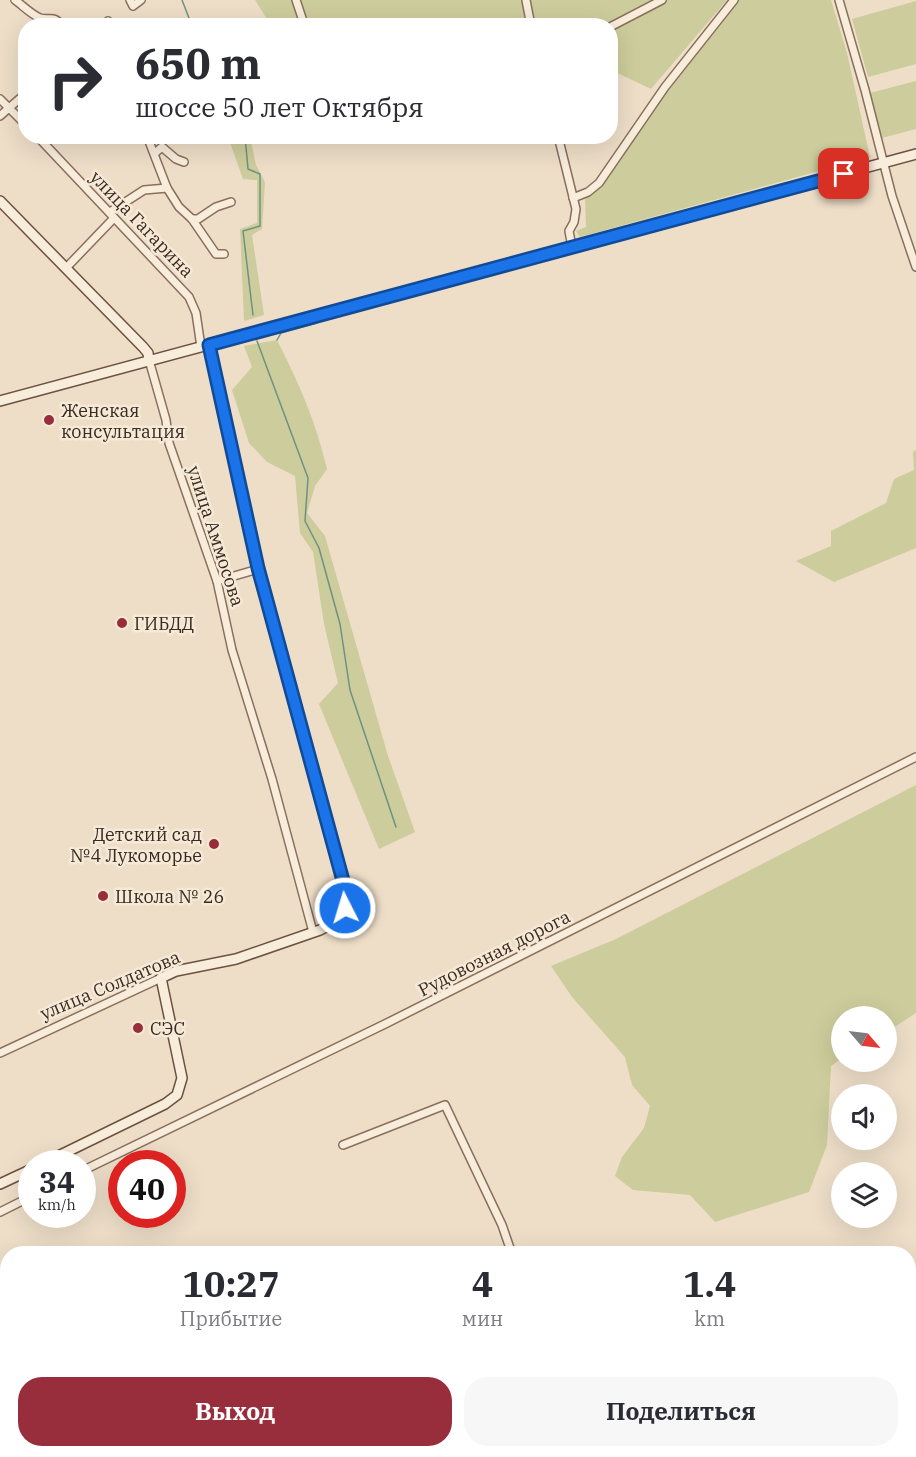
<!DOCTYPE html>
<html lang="ru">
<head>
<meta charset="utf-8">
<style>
	body { margin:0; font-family:"IBM Plex Serif",serif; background:#f7f7f7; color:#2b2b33; height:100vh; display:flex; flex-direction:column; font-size:22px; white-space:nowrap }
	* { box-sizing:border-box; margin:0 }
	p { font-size:20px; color:#7c7c81 }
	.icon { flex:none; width:33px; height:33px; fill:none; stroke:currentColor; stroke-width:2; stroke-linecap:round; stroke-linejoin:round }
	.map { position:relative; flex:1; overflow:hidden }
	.sheet { position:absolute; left:0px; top:1246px; width:916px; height:212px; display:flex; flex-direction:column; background:#fff; border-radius:24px 24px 0 0; box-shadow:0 6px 24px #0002 }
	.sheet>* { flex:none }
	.hud { position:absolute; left:18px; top:18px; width:600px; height:126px; border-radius:24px; box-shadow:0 6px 24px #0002; background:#fff; color:#2b2b33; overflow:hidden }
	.needle { width:39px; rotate:118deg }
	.buttons { position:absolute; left:831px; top:1006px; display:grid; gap:12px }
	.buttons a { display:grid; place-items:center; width:66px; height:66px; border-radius:50%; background:#fff; box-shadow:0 6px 24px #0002; font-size:30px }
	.speed { position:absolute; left:18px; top:1150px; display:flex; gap:12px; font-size:30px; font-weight:700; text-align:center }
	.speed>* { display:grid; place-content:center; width:78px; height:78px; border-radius:50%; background:#fff; box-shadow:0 6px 24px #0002; line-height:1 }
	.speed small { font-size:15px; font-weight:400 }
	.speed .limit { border:9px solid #d22; background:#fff; color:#111 }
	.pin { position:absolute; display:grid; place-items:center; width:51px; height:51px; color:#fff; margin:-26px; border-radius:12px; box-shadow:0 3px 9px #0006 }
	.me { position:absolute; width:66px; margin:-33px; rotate:355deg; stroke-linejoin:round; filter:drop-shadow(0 0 4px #0008) }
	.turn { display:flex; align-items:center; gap:21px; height:126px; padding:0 18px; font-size:27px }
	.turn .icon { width:78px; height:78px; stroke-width:2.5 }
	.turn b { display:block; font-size:42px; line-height:51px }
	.eta { display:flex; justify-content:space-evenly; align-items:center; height:102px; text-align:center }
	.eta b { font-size:36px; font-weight:800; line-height:42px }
	.cta { display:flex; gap:12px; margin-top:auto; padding:12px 18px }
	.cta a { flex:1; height:69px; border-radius:24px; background:#982e3c; color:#fff; font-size:24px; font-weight:800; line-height:69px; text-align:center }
	.cta a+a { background:#f7f7f7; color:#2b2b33 }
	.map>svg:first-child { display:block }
	.green { fill:#cccc9c }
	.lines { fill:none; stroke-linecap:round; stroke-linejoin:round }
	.stream { stroke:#6f9184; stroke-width:1.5 }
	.street-casing { stroke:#8a6f5d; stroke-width:10 }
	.secondary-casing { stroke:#6c5140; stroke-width:12 }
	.primary-casing { stroke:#583e31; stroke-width:14 }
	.street { stroke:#f8ecdb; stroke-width:7 }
	.secondary { stroke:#f8ecdb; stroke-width:9 }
	.primary { stroke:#efcda1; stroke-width:10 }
	.route-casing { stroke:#114b97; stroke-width:15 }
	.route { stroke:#1a73e8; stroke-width:10 }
	.poi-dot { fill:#982e3c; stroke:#f5e9d7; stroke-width:2 }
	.labels { text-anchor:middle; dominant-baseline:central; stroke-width:5; stroke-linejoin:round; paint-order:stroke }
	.street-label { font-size:18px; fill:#3a2a20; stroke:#f5e9d7 }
	.poi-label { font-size:18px; fill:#3a2a20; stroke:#f5e9d7; text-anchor:start }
</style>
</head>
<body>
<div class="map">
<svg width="916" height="1457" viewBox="0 0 916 1457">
	<rect width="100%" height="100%" fill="#eedec8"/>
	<!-- green -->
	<g class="green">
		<path d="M255,0H727L651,89L611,70L610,26L279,25L270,24Z"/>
		<path d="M738,0H831L847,53L870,157L580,237L576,231L586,227L585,197L598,188L649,114Z"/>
		<path d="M916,1V64L868,77L852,19Z"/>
		<path d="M916,81V129L882,138L870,93Z"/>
		<path d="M228,137H250L256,165L265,182L262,229L252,235L264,315L244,321L240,229L257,223V180L243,179Z"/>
		<path d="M277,340C299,383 316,422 327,469L315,486L307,513L325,536L388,756L415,832L379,849L319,704L338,683L324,624L313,552L300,533L295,476L267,462L249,443L232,390L252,367L244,346Z"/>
		<path d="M916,450V548L834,582L796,561L831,546V531L886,503L894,479L914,470L913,452Z"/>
		<path d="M916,785V1013L887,1032L886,1017H842L841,1059L831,1066L827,1145L809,1192L715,1222L690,1195L633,1190L615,1176L622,1157L644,1128L650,1106L632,1085L625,1057L572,997L551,966L616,939Z"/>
	</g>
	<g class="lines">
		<!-- stream -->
		<g class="stream">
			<path d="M182,0L192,26"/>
			<path d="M245,136L248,169L260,174V226L243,231L253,315"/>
			<path d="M277,340L281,333L317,323"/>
			<path d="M257,341L308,478L305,521L319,548L340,624L350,690L396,827"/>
		</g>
		<!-- street casing -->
		<g class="street-casing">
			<g id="street">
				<path d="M15,0C22,5 32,15 40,18C51,21 53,14 62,26"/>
				<path d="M130,0L133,6L141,0"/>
				<path d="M296,0L304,24"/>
				<path d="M526,0L531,26"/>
				<path d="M839,0L865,90L892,196L916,267"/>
				<path d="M103,26L108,21"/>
				<path d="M610,27L662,0"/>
				<path d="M0,99L26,125"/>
				<path d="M0,116L26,93"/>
				<path d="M37,136L189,297L196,313L201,347"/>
				<path d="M147,136L167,188L179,207L192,219L216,254H224"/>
				<path d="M558,136L576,209L574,222L569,231L572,247"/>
				<path d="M155,153L162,147L176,159L184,162"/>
				<path d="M573,198L588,192L599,183L665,87L734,0"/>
				<path d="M110,212L144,190L167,188"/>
				<path d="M192,219H198L216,207L231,202"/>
				<path d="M66,268L114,218"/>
				<path d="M149,360L166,420L169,443L217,581L232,650L272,779L313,932"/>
				<path d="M217,581L258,569"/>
				<path d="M0,1053L161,978"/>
				<path d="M343,1145L445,1105L502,1225L512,1254"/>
				<path d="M82,1171L385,1024L916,757"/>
				<path d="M0,1212L32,1196"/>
				<path d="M583,1450L585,1457"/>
			</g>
		</g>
		<!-- secondary casing -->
		<g class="secondary-casing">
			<g id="secondary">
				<path d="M0,201L143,347L148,353L149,360"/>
				<path d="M0,401L916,154"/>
				<path d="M42,1164L165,1104L177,1095L182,1078L161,978L176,971L236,959L320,930L337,921L345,907V888L258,569L209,345"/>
				<path d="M0,1184L32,1169"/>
			</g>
		</g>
		<!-- primary casing -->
		<g class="primary-casing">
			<g id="primary">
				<path d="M0,1414L8,1419"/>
				<path d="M909,1430L916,1427"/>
				<path d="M59,1450L69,1457"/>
				<path d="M824,1457L844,1450"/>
			</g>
		</g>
		<!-- street -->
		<use href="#street" class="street"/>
		<!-- secondary -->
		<use href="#secondary" class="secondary"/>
		<!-- primary -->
		<use href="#primary" class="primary"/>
	</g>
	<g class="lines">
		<!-- route casing -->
		<g class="route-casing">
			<path id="route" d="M345,908V888L258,568L209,345L844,174"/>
		</g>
		<!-- route -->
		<use href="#route" class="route"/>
	</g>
	<!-- markers -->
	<g class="poi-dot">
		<circle cx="49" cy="420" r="6"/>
		<circle cx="122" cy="623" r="6"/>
		<circle cx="214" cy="844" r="6"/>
		<circle cx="103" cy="896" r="6"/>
		<circle cx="138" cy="1028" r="6"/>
	</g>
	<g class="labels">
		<!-- street labels -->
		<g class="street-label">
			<text transform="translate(142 224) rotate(46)">улица Гагарина</text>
			<text transform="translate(216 536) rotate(72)">улица Аммосова</text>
			<text transform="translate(494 953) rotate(-27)">Рудовозная дорога</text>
			<text transform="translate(110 985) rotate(-23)">улица Солдатова</text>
		</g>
		<!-- poi labels -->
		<g class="poi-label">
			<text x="61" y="410">Женская<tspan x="61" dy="21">консультация</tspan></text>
			<text x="134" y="623">ГИБДД</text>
			<text x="202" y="834" text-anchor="end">Детский сад<tspan x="202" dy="21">№4 Лукоморье</tspan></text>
			<text x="115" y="896">Школа № 26</text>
			<text x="150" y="1028">СЭС</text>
		</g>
	</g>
</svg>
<div class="buttons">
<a><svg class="needle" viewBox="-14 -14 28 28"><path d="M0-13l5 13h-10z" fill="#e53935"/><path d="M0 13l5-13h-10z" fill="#7c7c81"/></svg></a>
<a><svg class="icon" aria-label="sound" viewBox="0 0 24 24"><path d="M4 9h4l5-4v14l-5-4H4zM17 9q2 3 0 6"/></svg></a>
<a><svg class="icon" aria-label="layers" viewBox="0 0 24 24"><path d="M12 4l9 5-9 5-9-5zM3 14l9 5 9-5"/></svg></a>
</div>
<div class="speed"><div>34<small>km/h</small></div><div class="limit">40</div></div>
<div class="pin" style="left:844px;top:174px;background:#d93025"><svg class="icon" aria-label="arrive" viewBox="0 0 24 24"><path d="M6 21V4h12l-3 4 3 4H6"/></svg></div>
<svg class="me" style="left:345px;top:908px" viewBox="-20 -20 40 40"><circle r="17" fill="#1a73e8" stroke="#fff" stroke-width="3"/><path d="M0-11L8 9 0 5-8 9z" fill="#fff"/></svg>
<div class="hud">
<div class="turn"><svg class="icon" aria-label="right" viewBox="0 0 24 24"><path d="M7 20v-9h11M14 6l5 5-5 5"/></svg><div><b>650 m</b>шоссе 50 лет Октября</div></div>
</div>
<section class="sheet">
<div class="eta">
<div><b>10:27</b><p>Прибытие</p></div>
<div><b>4</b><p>мин</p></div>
<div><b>1.4</b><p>km</p></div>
</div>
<div class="cta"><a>Выход</a><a>Поделиться</a></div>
</section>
</div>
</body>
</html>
